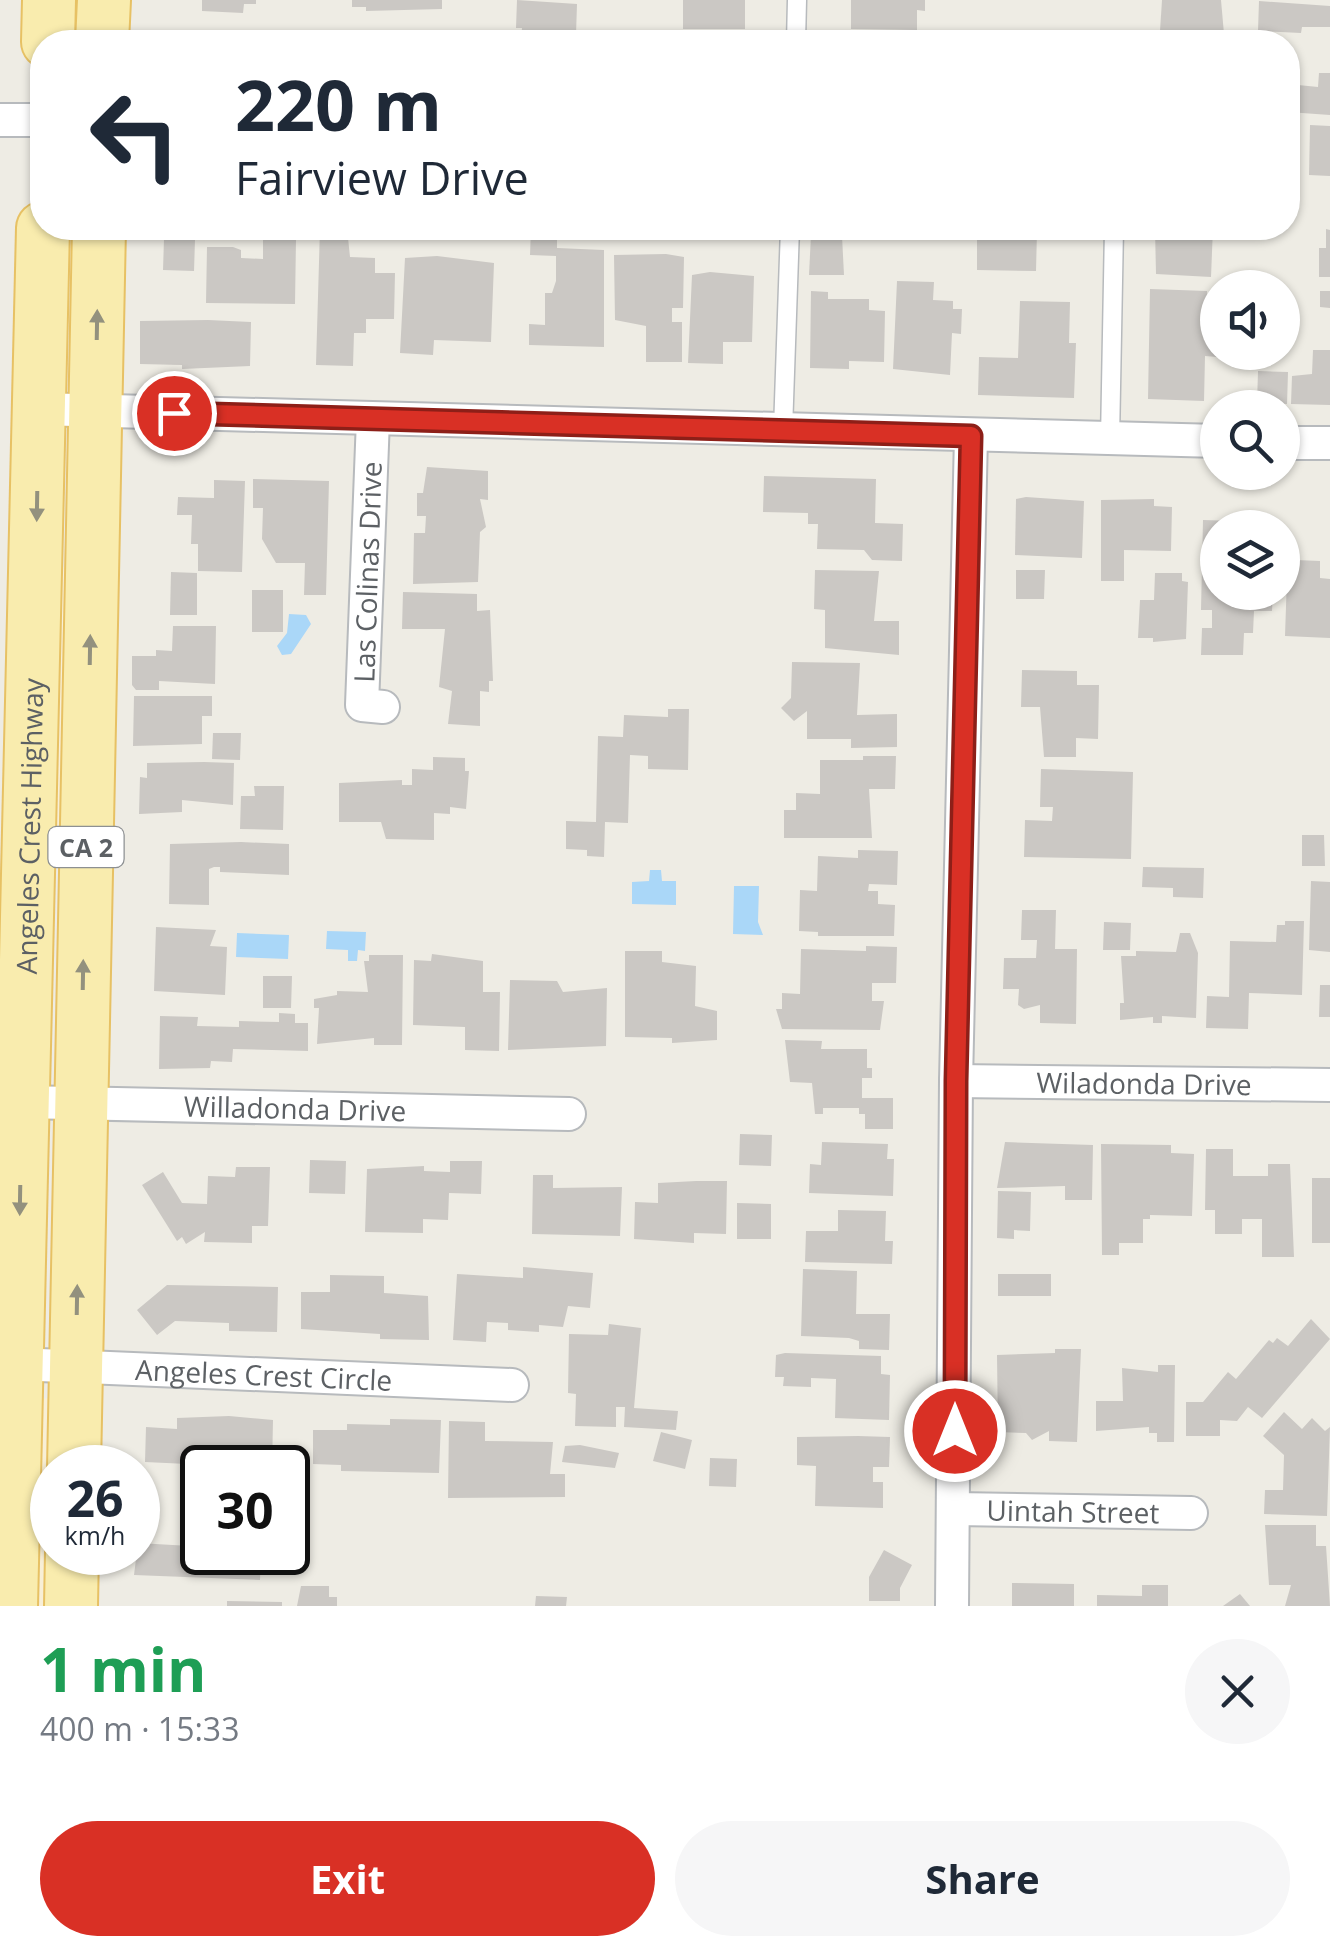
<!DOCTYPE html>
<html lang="en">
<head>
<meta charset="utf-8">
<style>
	body { margin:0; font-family:"Open Sans",sans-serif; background:#f6f6f7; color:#1f2937; height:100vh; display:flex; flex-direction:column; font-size:38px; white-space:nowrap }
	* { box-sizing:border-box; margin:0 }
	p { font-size:32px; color:#747a83 }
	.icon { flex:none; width:55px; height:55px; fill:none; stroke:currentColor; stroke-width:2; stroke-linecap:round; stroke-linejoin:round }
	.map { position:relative; height:1606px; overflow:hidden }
	.drawer { display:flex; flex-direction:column; background:#fff; flex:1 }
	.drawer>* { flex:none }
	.banner { position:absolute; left:30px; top:30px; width:1270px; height:210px; border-radius:40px; box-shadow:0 2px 8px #0004; background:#fff; color:#1f2937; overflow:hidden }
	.fabs { position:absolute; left:1200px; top:270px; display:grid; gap:20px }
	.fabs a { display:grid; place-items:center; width:100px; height:100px; border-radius:50%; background:#fff; box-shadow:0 2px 8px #0004; font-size:50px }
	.speed { position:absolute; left:30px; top:1445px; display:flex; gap:20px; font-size:50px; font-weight:700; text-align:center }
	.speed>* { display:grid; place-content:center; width:130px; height:130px; border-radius:50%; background:#fff; box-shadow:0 2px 8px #0004; line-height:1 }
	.speed small { font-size:25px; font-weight:400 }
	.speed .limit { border:5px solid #111; border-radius:15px; background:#fff; color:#111 }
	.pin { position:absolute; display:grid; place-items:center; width:85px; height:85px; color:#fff; margin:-42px; border:5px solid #fff; border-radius:50%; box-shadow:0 2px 10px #0007 }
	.me { position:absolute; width:110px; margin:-55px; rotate:0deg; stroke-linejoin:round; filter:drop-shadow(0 0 8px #0008) }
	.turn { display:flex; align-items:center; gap:35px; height:210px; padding:0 40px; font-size:45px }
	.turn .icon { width:130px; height:130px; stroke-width:2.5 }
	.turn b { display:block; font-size:70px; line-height:85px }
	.round { display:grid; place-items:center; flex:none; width:105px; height:105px; border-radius:52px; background:#f6f6f7 }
	.summary { display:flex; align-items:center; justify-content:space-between; height:170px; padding:0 40px }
	h1 { font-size:60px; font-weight:700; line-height:75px; color:#1e9e55 }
	.primary-button { display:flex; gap:20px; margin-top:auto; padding:20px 40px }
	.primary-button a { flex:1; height:115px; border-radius:60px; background:#d93025; color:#fff; font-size:40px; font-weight:700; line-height:115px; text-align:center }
	.primary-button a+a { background:#f6f6f7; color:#1f2937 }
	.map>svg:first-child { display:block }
	.sand { fill:#f8efd6 }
	.water { fill:#aad7f8 }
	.building { fill:#cbc8c4 }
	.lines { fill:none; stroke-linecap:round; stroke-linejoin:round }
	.service-casing { stroke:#b7babd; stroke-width:21 }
	.minor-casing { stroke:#b7babd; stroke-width:36 }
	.primary-casing { stroke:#e7c164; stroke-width:56 }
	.service { stroke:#fff; stroke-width:18 }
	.minor { stroke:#fff; stroke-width:32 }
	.primary { stroke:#f9ecae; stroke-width:52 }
	.oneway { fill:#93917e }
	.route-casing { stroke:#8d1f18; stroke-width:25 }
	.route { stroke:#d93025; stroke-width:18 }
	.labels { text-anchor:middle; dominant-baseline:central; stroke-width:8; stroke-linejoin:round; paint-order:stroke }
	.shield { fill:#fff; stroke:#8d9092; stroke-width:2.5 }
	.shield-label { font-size:25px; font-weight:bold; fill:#5c6064 }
	.street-label { font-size:28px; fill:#5c6064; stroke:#fff }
</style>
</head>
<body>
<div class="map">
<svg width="1330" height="1606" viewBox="0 0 1330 1606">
	<rect width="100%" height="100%" fill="#eeece4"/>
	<!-- sand -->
	<g class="sand">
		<path d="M54,567L78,568L73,855L47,854Z"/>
		<path d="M49,1398L56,1401L52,1552L57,1606H31L41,1399Z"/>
	</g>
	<!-- water -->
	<g class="water">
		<path d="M289,614L306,615L311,624L291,654L282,655L277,646L287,633Z"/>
		<path d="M650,870H661L662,881H676V905L632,904V882L649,881Z"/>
		<path d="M734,886H759L758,922L763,935L733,934Z"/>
		<path d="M327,931L366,932L365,951L358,950L357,961H348V950L326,949Z"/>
		<path d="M237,933L289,935L288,959L236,957Z"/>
	</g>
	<!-- building -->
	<g class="building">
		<path d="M202,0H256V4H244L243,13L202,11Z"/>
		<path d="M352,0H442V9L366,11V7H352Z"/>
		<path d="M517,0L577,4L576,35L560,34V42H521L522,28H516Z"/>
		<rect x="683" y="0" width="62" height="29"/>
		<path d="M851,0H925V11L917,10V30L851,29Z"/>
		<path d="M1162,0H1221L1224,34L1160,31Z"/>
		<path d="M1259,1L1330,6V27H1302L1301,33L1258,31Z"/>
		<path d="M827,38L865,39V42H827Z"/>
		<rect x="725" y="39" width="41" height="3"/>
		<path d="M1319,73H1330V115L1288,112V84L1318,87Z"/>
		<path d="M1310,125L1330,126V176L1309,175Z"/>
		<path d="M145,228H214V232L145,231Z"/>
		<path d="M320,228H347L350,257L375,258V273H395L394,319H366V333H354L353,366L316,365Z"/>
		<path d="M531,228H557V248L604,250V347L529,345V324L545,325V293H552L556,281V256L530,255Z"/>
		<path d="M866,228H901V236L866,235Z"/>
		<path d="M977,228H1047V232L1037,231L1036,271L977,270Z"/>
		<path d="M1155,228H1213L1211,277L1156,274Z"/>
		<path d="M1326,229L1330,230V277H1319V248H1326Z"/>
		<path d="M811,235L842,236L844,275H809Z"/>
		<path d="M164,238L195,239L194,271L163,270Z"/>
		<path d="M263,239H296L295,304L206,303L207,247H233L241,250V258L263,259Z"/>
		<path d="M666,254L684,257L683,308H672V322H682V362H646V326L615,320L614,255Z"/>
		<path d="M437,256L494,263L491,342L434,340L433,355L400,353L405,258Z"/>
		<path d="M710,272L754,276L752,342H723V364L688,363L692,275Z"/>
		<path d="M897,281L934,282L933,300L953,301V309H962L961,334L952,333L950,375L893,369Z"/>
		<path d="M1150,289L1207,291L1206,327H1218L1217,357L1205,356L1204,401L1148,399Z"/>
		<path d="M811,291L828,292V299H869V310L885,311L884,362L849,361V369L810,368Z"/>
		<path d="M1320,291H1330V308L1320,307Z"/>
		<path d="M1020,301L1070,302L1069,343H1076L1074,398L978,395L979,357L1018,358Z"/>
		<path d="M208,320L251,322L250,366L182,369V365L140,364V321Z"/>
		<path d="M1313,350H1330V405L1291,404L1292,376L1312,374Z"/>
		<path d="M1258,371L1288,372L1287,404L1257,403Z"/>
		<path d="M427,467L488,471V500L480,499L486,527L480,532L478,582L413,584L414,533H425L426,516H417V493H423Z"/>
		<path d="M764,476L876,479L875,523L903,524L902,561L872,560L864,550L817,549L818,524H808V513L763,512Z"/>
		<path d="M253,479L329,481L326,595H304L305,563H276L262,539L263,508H253Z"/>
		<path d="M214,480L245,481L242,572L198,571V544H191L192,515H177L178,497L214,498Z"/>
		<path d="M1026,497L1084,501L1082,558L1015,555L1016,499Z"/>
		<path d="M1154,499V506L1172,507L1171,551L1124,550V581H1101V500Z"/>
		<path d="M1203,520L1237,521V528H1218V592H1273L1272,611H1254L1253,633H1244L1243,655H1201L1202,628H1212V610H1201Z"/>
		<path d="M1296,560L1320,561V578L1330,579V638L1285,636L1287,577H1295Z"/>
		<path d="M815,570L879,571L874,621H899V655L825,648V610L814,609Z"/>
		<path d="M1016,570H1045L1044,599H1016Z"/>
		<path d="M171,572L197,573V615H170Z"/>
		<path d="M1155,573H1182V581L1188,582L1186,639L1153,642V638H1138L1140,600H1154Z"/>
		<rect x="252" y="590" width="31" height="42"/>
		<path d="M403,592L477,594V611L490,610L493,681H489V692L480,691V726L448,724L452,691L439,687L445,629H402Z"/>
		<path d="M173,626H216L215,684L159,681V690H136L132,685V656H156V650L172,651Z"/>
		<path d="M792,662L860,663L857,715L897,714V747L851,748V739H807V711L794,721L781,708L791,698Z"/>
		<path d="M1022,670L1077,671V685H1099L1098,739L1076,738V757H1044L1040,707H1021Z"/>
		<path d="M134,696H212V716H202V744L133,746Z"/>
		<path d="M668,709H689L688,770L648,769V756L630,755L628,823L605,822L604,857L587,856V850L566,849V821L596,822L598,736L623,737L624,715L668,717Z"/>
		<path d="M213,733H241L240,760L212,759Z"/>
		<path d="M863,756H896L895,789H869L872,838H784V810H796V793L820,794V760H863Z"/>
		<path d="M433,757L465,758V771H469L466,809L450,807V814L434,813V840L386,839L381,822H339V783L402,780V785H412V769L433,770Z"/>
		<path d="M204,762L234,763L233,805L182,800V812L139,814L140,777L147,778V763Z"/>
		<path d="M1041,769L1133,772L1131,859L1024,857L1025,820L1052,821L1053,807H1040Z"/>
		<path d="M254,786H284L283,830L240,829L241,796H255Z"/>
		<path d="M1302,835H1324L1325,866H1302Z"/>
		<path d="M241,842L289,844V875L220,872V867H214L209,869V905L169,904L170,844Z"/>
		<path d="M858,850L898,851L897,885L869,884L868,891H878V904L895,905L894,936H818V932L799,931L800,890L817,891L818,856L858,858Z"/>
		<path d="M1143,867L1204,868L1203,898L1173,897V888L1142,887Z"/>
		<path d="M1311,881L1330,882V952L1309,950Z"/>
		<path d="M1022,910H1056L1055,949H1077L1076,1024L1040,1023V1005L1024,1009L1018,1005L1019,989H1003L1004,958H1036L1037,940H1021Z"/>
		<path d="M1285,921H1304L1302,995L1249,993L1248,1029L1206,1028L1207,996L1229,997L1230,941L1276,942L1277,925H1285Z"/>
		<path d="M1104,922L1131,923L1130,950H1103Z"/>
		<path d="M156,927L216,930L210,946L227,947L225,995L154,991Z"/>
		<path d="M1180,933H1190L1198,953L1196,1018L1162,1016V1023H1153V1017L1120,1020V1003H1124L1121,956H1136V951L1176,952Z"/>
		<path d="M866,946L897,947L896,983H872V1001H884L880,1030L782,1029L776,1009H782V993L800,994L801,949L866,951Z"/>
		<path d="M625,951H662V962L696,966L695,1006L717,1011V1040L672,1043V1038L625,1037Z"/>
		<path d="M432,954L483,961V992H500L499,1051L465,1050V1027L413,1025L414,960L431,961Z"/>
		<path d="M369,955H403L402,1045H374V1038L317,1044L319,1008H314V999L337,995V991L368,992L364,961H369Z"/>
		<path d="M263,976H292L291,1008H263Z"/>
		<path d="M510,980L557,981L563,992L607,988L606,1046L508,1050Z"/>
		<path d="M1320,985H1330V1017H1319Z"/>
		<path d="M279,1013L295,1014V1023H308V1051L233,1049L232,1062L211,1061L210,1068L159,1069L160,1016L198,1017L197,1026L239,1027V1021L279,1022Z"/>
		<path d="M785,1040L822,1041L821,1049H867V1068H872V1078H862V1098H893V1129H865V1114H859V1108H823V1114H815L812,1083L790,1082Z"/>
		<path d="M740,1134L772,1135L771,1166L739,1165Z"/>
		<path d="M822,1142L888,1144L887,1159H894L893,1196L809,1193L810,1164L821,1165Z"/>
		<path d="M1005,1142L1093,1145L1092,1200H1065V1186L997,1188Z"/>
		<path d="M1101,1144L1171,1145V1153L1194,1154L1192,1216L1150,1215V1219H1143V1243H1119V1255H1102Z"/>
		<path d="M1206,1149H1233V1176H1268V1164H1290L1294,1257H1262V1219H1242V1234H1215V1210H1205Z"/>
		<path d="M310,1160L346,1161L345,1194L309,1193Z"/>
		<path d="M450,1161H482L481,1194L449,1193L448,1220L423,1219V1233L365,1232L367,1169L424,1166V1171L450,1172Z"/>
		<path d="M236,1167H270L268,1226H252V1243L204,1242L205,1232L186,1244L182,1237L177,1241L142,1185L163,1172L182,1203L207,1204L208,1176L235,1177Z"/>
		<path d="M533,1175H553V1188L622,1187L620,1236L532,1234Z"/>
		<rect x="1312" y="1178" width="18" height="65"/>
		<path d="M696,1181H727L726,1234L694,1233V1243L634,1239L635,1202L658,1203V1183Z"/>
		<path d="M998,1191L1031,1192L1030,1231L1014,1230V1239L997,1238Z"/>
		<path d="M737,1203L771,1204V1239H737Z"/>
		<path d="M838,1210L886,1211L885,1241H893L892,1264L805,1262L806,1231H838Z"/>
		<path d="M523,1267L593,1273L590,1308L568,1306L563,1327L539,1325V1332L508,1330V1323L487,1322L486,1342L453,1340L457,1274L523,1278Z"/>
		<path d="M803,1269L857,1271L856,1314H890L889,1350L859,1349V1341L849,1338L801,1336Z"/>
		<rect x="998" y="1274" width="53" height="22"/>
		<path d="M330,1275L384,1276V1293L428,1296L429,1340L380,1339V1334L301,1329V1292H330Z"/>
		<path d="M167,1285L278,1287L277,1332L229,1331V1323L175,1321L157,1335L137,1310Z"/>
		<path d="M1311,1319L1330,1339L1262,1418L1248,1407L1237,1421L1220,1420V1436H1186V1402H1203L1228,1372L1236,1379L1269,1340L1273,1343L1277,1338L1288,1346Z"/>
		<path d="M609,1324L641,1328L634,1408L678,1411L676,1430L624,1427L625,1407H616V1427L575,1426L576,1394L568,1393L569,1334L608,1335Z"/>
		<path d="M1055,1349H1081L1077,1442L1049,1441V1431L1032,1440L1026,1433L998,1432L997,1355L1055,1353Z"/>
		<path d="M785,1353L881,1356V1374L890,1375L889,1420L835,1418L836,1379L811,1378V1387L783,1386L784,1377H775L776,1355Z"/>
		<path d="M1158,1365H1175L1174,1442H1157V1433H1149V1427L1096,1431V1401H1123L1122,1368L1158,1372Z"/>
		<path d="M1284,1412L1302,1429L1312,1418L1325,1431L1330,1427L1327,1516L1264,1514L1265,1490H1283L1284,1455L1263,1436Z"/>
		<path d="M229,1416L273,1420L272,1468L145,1462L146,1427L177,1429V1418Z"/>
		<path d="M390,1419L441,1420L439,1473L341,1471V1465L313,1464V1430H347V1424L390,1425Z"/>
		<path d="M449,1421L485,1422V1441L553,1442L550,1474H565V1497L448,1498Z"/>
		<path d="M661,1432L692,1440L685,1469L653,1461Z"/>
		<path d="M858,1436L890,1437L889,1467H873V1482H883V1508L815,1506L816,1466L797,1465V1437Z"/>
		<path d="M580,1445L619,1453L615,1468L562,1462L565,1446Z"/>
		<path d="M710,1458L737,1459L736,1487L709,1486Z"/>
		<path d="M1265,1525H1316V1546H1326L1330,1606H1285L1291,1585H1269Z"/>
		<path d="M196,1531H202V1552H261L260,1580L134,1575L138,1543L190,1546Z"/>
		<path d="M884,1550L912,1565L900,1588V1601H869V1577Z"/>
		<path d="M1012,1583L1074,1584V1606H1012Z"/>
		<path d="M1142,1585H1168V1606H1097V1595L1142,1596Z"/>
		<path d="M301,1586H329V1597H337V1606H297Z"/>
		<path d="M1240,1594L1250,1606H1223Z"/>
		<path d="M536,1596L567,1597L566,1606H535Z"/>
		<path d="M227,1601L282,1602V1606H227Z"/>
	</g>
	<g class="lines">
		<!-- service casing -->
		<g class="service-casing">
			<g id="service">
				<path d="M796,42L797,0"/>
				<path d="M783,430L790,228"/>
				<path d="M1110,440L1114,228"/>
			</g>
		</g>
		<!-- minor casing -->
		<g class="minor-casing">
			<g id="minor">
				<path d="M0,120H42"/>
				<path d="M39,409L1218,441"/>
				<path d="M373,419L362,705L383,707"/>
				<path d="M1282,443H1330"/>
				<path id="s1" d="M956,1081L1330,1085"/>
				<path id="s2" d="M23,1102L569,1114"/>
				<path id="s3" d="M16,1364L512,1385"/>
				<path id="s4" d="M955,1509L1191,1513"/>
				<path d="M952,1606L956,1081L971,436"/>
			</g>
		</g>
		<!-- primary casing -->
		<g class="primary-casing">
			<g id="primary">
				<path d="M48,42L49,0"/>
				<path d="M102,42L104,0"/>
				<path d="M74,1468L99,228"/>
				<path id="s5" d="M11,1606L43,228"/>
				<path d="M71,1606L72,1552"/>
			</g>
		</g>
		<!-- service -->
		<use href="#service" class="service"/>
		<!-- minor -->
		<use href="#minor" class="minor"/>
		<!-- primary -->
		<use href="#primary" class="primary"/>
	</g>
	<!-- one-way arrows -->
	<defs><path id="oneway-solid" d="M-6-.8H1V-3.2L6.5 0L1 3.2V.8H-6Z" transform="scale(2.5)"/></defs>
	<g class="oneway">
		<use href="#oneway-solid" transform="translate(97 325) rotate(-89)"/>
		<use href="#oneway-solid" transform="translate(37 506) rotate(91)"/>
		<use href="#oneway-solid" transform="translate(90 650) rotate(-89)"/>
		<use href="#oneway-solid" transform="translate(83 975) rotate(-89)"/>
		<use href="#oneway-solid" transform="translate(20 1200) rotate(91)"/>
		<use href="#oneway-solid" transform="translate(77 1300) rotate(-89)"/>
	</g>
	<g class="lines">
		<!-- route casing -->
		<g class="route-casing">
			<path id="route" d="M174,413L971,436L956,1081L955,1431"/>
		</g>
		<!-- route -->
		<use href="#route" class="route"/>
	</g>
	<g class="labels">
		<!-- shield labels -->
		<rect class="shield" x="48.5" y="827" width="75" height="40" rx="8"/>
		<g class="shield-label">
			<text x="86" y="847">CA 2</text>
		</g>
		<!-- street labels -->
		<g class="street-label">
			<text transform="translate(367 572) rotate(-88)">Las Colinas Drive</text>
			<text stroke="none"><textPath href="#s5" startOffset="780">Angeles Crest Highway</textPath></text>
			<text stroke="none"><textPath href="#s1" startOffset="188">Wiladonda Drive</textPath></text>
			<text stroke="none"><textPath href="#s2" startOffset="272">Willadonda Drive</textPath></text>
			<text stroke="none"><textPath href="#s3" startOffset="248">Angeles Crest Circle</textPath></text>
			<text stroke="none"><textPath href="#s4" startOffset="118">Uintah Street</textPath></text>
		</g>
	</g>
</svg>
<div class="fabs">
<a><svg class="icon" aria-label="sound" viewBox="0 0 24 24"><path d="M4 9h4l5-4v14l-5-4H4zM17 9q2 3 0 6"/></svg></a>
<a><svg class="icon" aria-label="search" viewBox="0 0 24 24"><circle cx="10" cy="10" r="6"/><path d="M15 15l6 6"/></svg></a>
<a><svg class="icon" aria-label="layers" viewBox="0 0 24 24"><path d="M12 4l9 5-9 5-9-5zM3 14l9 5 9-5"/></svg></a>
</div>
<div class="speed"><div>26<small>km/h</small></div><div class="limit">30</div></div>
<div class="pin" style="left:174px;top:413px;background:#d93025"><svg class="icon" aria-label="arrive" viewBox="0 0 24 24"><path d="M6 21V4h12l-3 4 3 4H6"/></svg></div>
<svg class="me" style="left:955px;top:1431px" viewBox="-20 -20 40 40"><circle r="17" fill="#d93025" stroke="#fff" stroke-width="3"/><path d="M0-11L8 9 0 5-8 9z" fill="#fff"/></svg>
<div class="banner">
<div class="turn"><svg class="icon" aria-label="left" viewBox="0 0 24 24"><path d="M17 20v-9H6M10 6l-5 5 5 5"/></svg><div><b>220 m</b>Fairview Drive</div></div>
</div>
</div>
<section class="drawer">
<div class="summary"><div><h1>1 min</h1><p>400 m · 15:33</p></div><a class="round"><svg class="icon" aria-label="close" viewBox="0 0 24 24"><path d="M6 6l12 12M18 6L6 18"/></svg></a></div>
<div class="primary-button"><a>Exit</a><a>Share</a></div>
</section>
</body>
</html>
